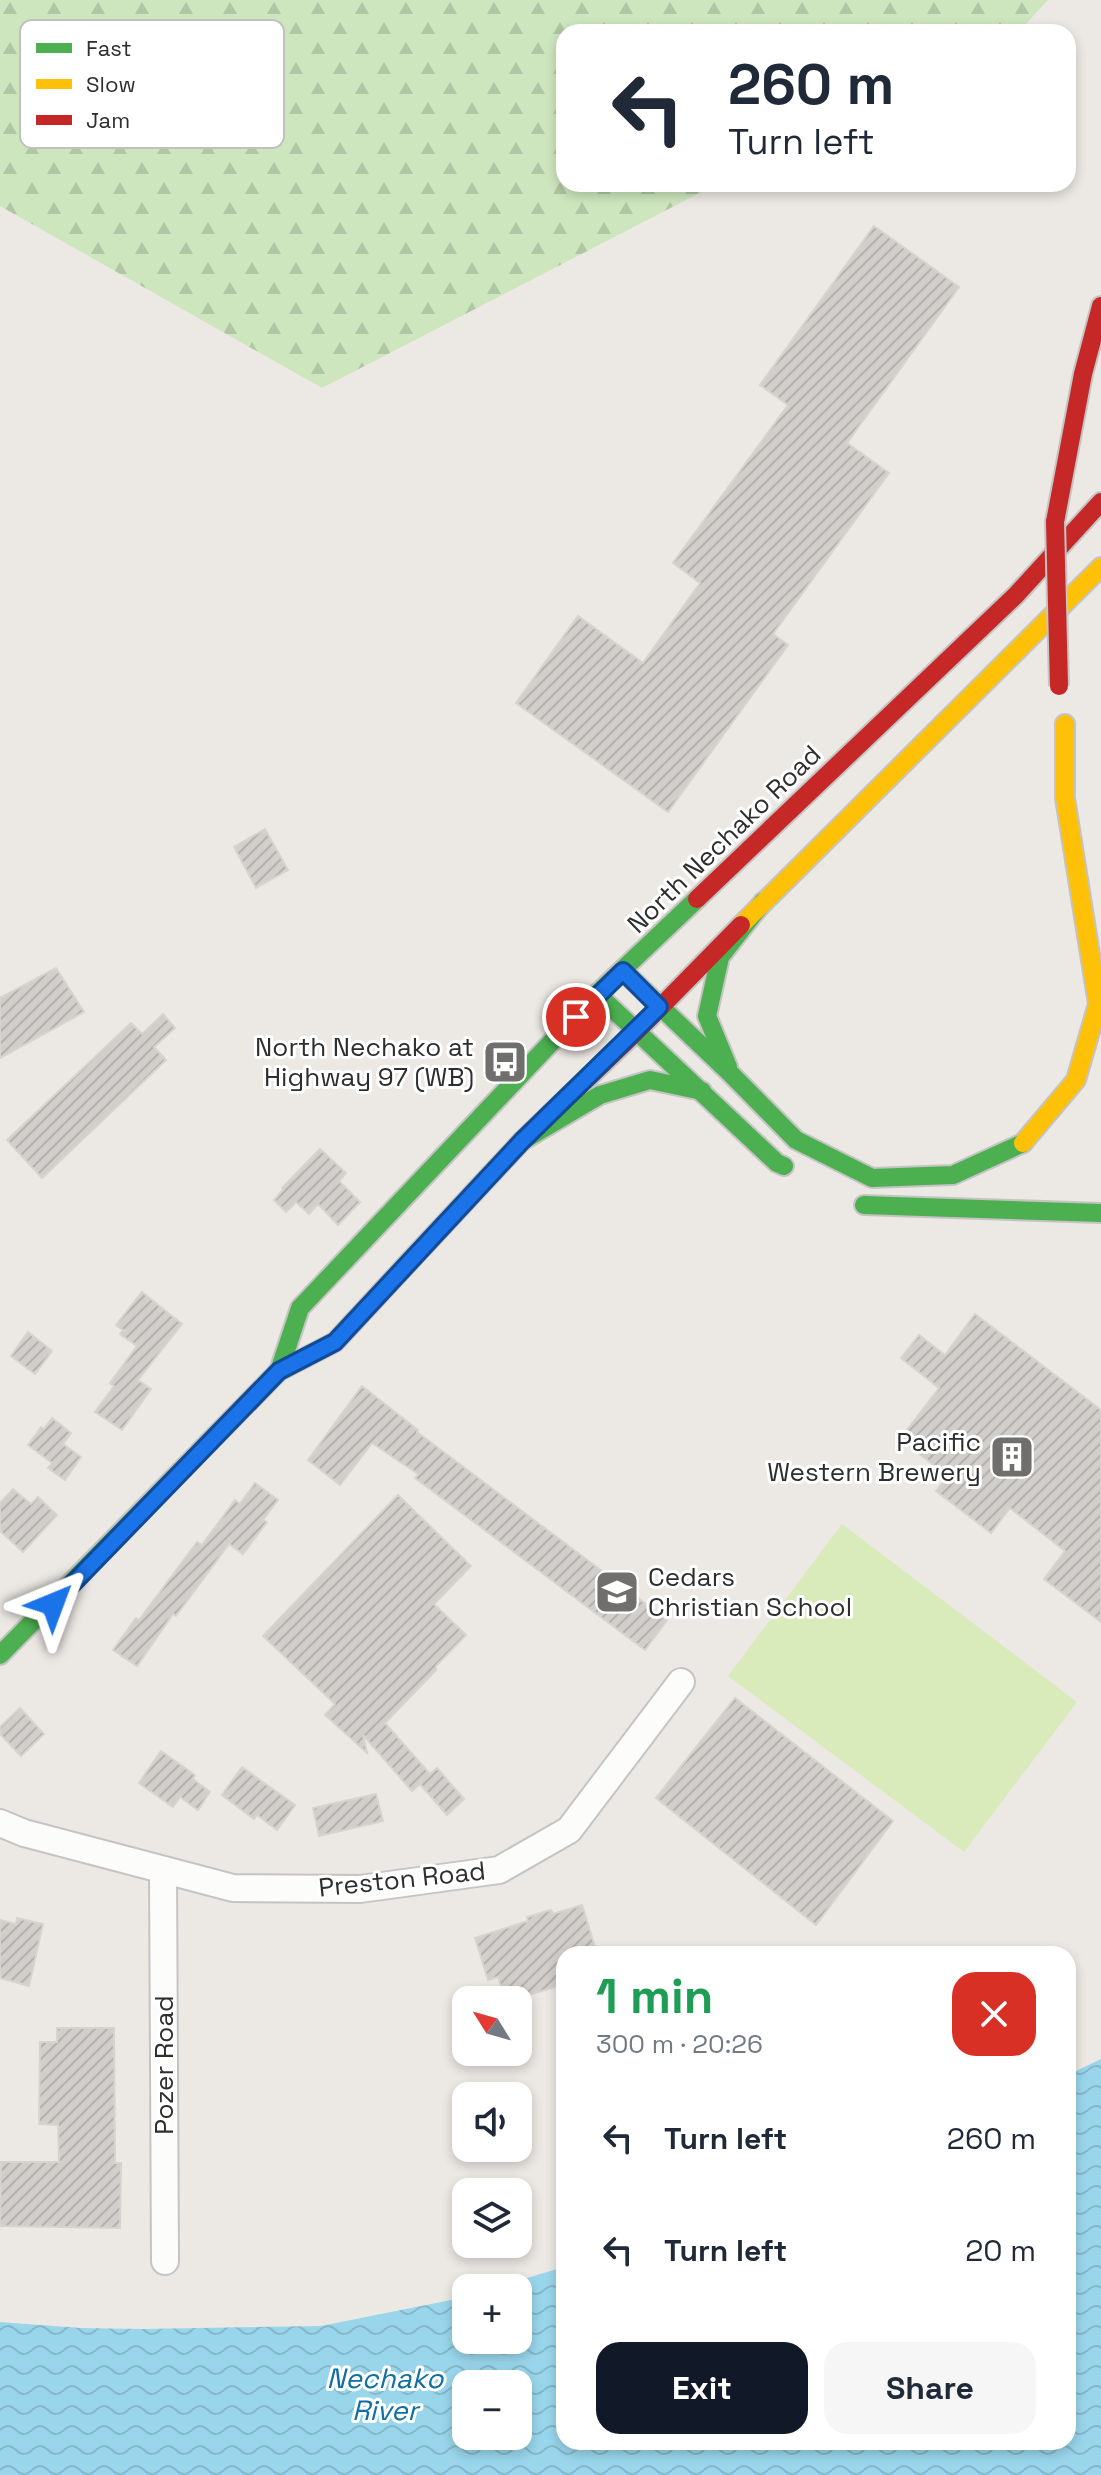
<!DOCTYPE html>
<html lang="en">
<head>
<meta charset="utf-8">
<style>
	body { margin:0; font-family:"Space Grotesk",sans-serif; background:#f6f6f7; color:#1f2937; height:100vh; display:flex; flex-direction:column; font-size:30px; white-space:nowrap }
	* { box-sizing:border-box; margin:0 }
	p { font-size:26px; color:#747a83 }
	.icon { flex:none; width:44px; height:44px; fill:none; stroke:currentColor; stroke-width:2; stroke-linecap:round; stroke-linejoin:round }
	.map { position:relative; flex:1; overflow:hidden }
	.drawer { position:absolute; left:556px; top:1946px; width:520px; height:504px; display:flex; flex-direction:column; background:#fff; border-radius:24px; box-shadow:0 4px 12px #0003 }
	.drawer>* { flex:none }
	.guide { position:absolute; left:556px; top:24px; width:520px; height:168px; border-radius:24px; box-shadow:0 4px 12px #0003; background:#fff; color:#1f2937; overflow:hidden }
	.needle { width:52px; rotate:307deg }
	.controls { position:absolute; left:452px; top:1986px; display:grid; gap:16px }
	.controls a { display:grid; place-items:center; width:80px; height:80px; border-radius:16px; background:#fff; box-shadow:0 4px 12px #0003; font-size:40px }
	.pin { position:absolute; display:grid; place-items:center; width:68px; height:68px; color:#fff; margin:-34px; border:4px solid #fff; border-radius:50%; box-shadow:0 2px 8px #0007 }
	.me { position:absolute; width:88px; margin:-44px; rotate:44deg; stroke-linejoin:round; filter:drop-shadow(0 0 6px #0008) }
	.turn { display:flex; align-items:center; gap:28px; height:168px; padding:0 40px; font-size:36px }
	.turn .icon { width:104px; height:104px; stroke-width:2.5 }
	.turn b { display:block; font-size:56px; line-height:68px }
	.round { display:grid; place-items:center; flex:none; width:84px; height:84px; border-radius:24px; background:#f6f6f7 }
	.headline { display:flex; align-items:center; justify-content:space-between; height:136px; padding:0 40px }
	h1 { font-size:48px; font-weight:600; line-height:60px; color:#1e9e55 }
	.button { display:flex; gap:16px; margin-top:auto; padding:16px 40px }
	.button a { flex:1; height:92px; border-radius:24px; background:#111827; color:#fff; font-size:32px; font-weight:600; line-height:92px; text-align:center }
	.button a+a { background:#f6f6f7; color:#1f2937 }
	ul { padding:0; list-style:none }
	li { display:flex; align-items:center; gap:24px; height:112px; padding:0 40px }
	li div { flex:1 }
	li b { display:block; font-size:30px }
	li em { font-style:normal }
	.map>svg:first-child { display:block }
	.forest { fill:url(#forest-firs) }
	.pitch { fill:#d9eabb }
	.water { fill:url(#water-waves); fill-rule:evenodd }
	.building { fill:url(#building-hatch); stroke:#d7d4d0; stroke-width:2 }
	.lines { fill:none; stroke-linecap:round; stroke-linejoin:round }
	.street-casing { stroke:#c5c4c5; stroke-width:30 }
	.fast-casing { stroke:#c5c4c5; stroke-width:22 }
	.slow-casing { stroke:#c5c4c5; stroke-width:22 }
	.jam-casing { stroke:#c5c4c5; stroke-width:22 }
	.street { stroke:#fcfcfb; stroke-width:26 }
	.fast { stroke:#4caf50; stroke-width:18 }
	.slow { stroke:#ffc107; stroke-width:18 }
	.jam { stroke:#c62828; stroke-width:18 }
	.jam-bridge-casing { stroke:#c6c5c4; stroke-width:22; stroke-linecap:butt }
	.jam-bridge { stroke:#c62828; stroke-width:18 }
	.route-casing { stroke:#114b97; stroke-width:20 }
	.route { stroke:#1a73e8; stroke-width:14 }
	.labels { text-anchor:middle; dominant-baseline:central; stroke-width:6; stroke-linejoin:round; paint-order:stroke }
	.street-label { font-size:26px; fill:#2e2e2e; stroke:#fff }
	.poi-label { font-size:26px; fill:#2e2e2e; stroke:#fff; text-anchor:end }
	.water-label { font-size:28px; font-style:italic; fill:#0d6fa3; stroke:#fff }
	.key { fill:#fff; stroke:#c0c0c0; stroke-width:2 }
	.key-label { font-size:22px; fill:#2e2e2e }
</style>
</head>
<body>
<div class="map">
<svg width="1101" height="2475" viewBox="0 0 1101 2475">
	<defs>
		<pattern id="forest-firs" width="22" height="20" patternUnits="userSpaceOnUse" patternTransform="scale(2)"><rect width="22" height="20" fill="#cee6be"/><path d="M5 1l3.5 6h-7zM16 11l3.5 6h-7z" fill="#b1c6a4"/></pattern>
		<pattern id="water-waves" width="16" height="10" patternUnits="userSpaceOnUse" patternTransform="scale(2)"><rect width="16" height="10" fill="#99d6ec"/><path d="M0 5q4-4 8 0t8 0" fill="none" stroke="#84b8cb"/></pattern>
		<pattern id="building-hatch" width="6" height="6" patternUnits="userSpaceOnUse" patternTransform="scale(2)"><rect width="6" height="6" fill="#d1cecb"/><path d="M-1 1l2-2M0 6l6-6M5 7l2-2" fill="none" stroke="#b4b1af"/></pattern>
	</defs>
	<rect width="100%" height="100%" fill="#ece8e4"/>
	<!-- forest -->
	<path class="forest" d="M0,0H1048L1024,26L1013,32H564V184H717L322,388L0,206Z"/>
	<!-- pitch -->
	<path class="pitch" d="M842,1524L1077,1702L964,1852L728,1676Z"/>
	<!-- water -->
	<path class="water" d="M1101,2059V2475H0V2322L80,2328L142,2329L321,2326L466,2297V2340H518V2288H494L564,2267V2442H1068V2075ZM466,2384H518V2436H466Z"/>
	<!-- building -->
	<g class="building">
		<path d="M874,226L959,287L847,443L889,473L773,634L788,645L668,812L516,703L578,616L643,663L700,583L673,563L788,405L760,385Z"/>
		<path d="M265,829L288,870L256,888L234,847Z"/>
		<path d="M56,968L84,1012L0,1058V998Z"/>
		<path d="M163,1014L175,1028L154,1047L166,1060L42,1178L7,1140L131,1023L142,1034Z"/>
		<path d="M320,1149L346,1173L339,1181L360,1202L338,1225L318,1204L309,1214L296,1202L286,1212L274,1200L283,1190L282,1188Z"/>
		<path d="M142,1292L182,1324L138,1380L151,1389L122,1430L95,1412L114,1386L110,1383L137,1346L120,1334L123,1330L116,1325Z"/>
		<path d="M975,1314L1101,1410V1622L1044,1579L1065,1551L1010,1508L991,1533L936,1491L948,1476L900,1439L939,1388L901,1358L919,1335L945,1355Z"/>
		<path d="M28,1332L52,1351L35,1374L11,1356Z"/>
		<path d="M362,1386L418,1430L417,1432L667,1620L645,1650L415,1478L418,1474L372,1443L340,1485L308,1460Z"/>
		<path d="M52,1418L71,1433L63,1444L81,1457L65,1480L48,1468L52,1463L28,1445L41,1427L44,1429Z"/>
		<path d="M255,1483L278,1500L263,1520L267,1522L243,1554L229,1544L176,1616L173,1614L137,1666L113,1650L136,1618L139,1620L197,1542L202,1545L235,1500L240,1504Z"/>
		<path d="M13,1489L31,1504L38,1497L57,1515L23,1552L0,1531V1503Z"/>
		<path d="M398,1495L471,1566L434,1604L466,1635L436,1666V1670L385,1723L430,1774L437,1768L464,1799L447,1815L420,1784L412,1791L363,1735L367,1753L325,1715L335,1704L263,1636Z"/>
		<path d="M735,1698L893,1821L816,1925L656,1798Z"/>
		<path d="M20,1708L44,1734L21,1756L0,1734V1727Z"/>
		<path d="M161,1751L195,1775L193,1779L210,1792L198,1810L180,1797L173,1807L139,1783Z"/>
		<path d="M242,1767L295,1805L277,1830L257,1815L254,1819L222,1795Z"/>
		<path d="M376,1794L383,1821L319,1836L313,1808Z"/>
		<path d="M582,1905L596,1950L583,1954H564V1984L513,2000H505L498,1977L488,1980L475,1938L528,1921L527,1917L551,1910L553,1914Z"/>
		<path d="M17,1918L43,1924L29,1986L0,1978V1920L16,1924Z"/>
		<path d="M57,2028H114L115,2163H121L120,2228L0,2226L1,2162H59L58,2125L39,2124L40,2042H57Z"/>
	</g>
	<g class="lines">
		<!-- street casing -->
		<g class="street-casing">
			<g id="street">
				<path d="M0,1823L24,1833L233,1888L360,1889L499,1870L569,1830L681,1682"/>
				<path d="M163,1870L165,2261"/>
			</g>
		</g>
		<!-- fast casing -->
		<g class="fast-casing">
			<g id="fast">
				<path d="M623,971L730,1073L796,1140L872,1178L953,1175L1023,1143"/>
				<path d="M597,994L777,1163L784,1166"/>
				<path d="M728,1067L707,1016L720,957L763,902"/>
				<path d="M522,1141L600,1095L650,1080L702,1091"/>
				<path d="M864,1205L1101,1213"/>
				<path d="M279,1371L300,1308L597,994L697,899"/>
				<path d="M0,1655L279,1371L335,1342L408,1263"/>
			</g>
		</g>
		<!-- slow casing -->
		<g class="slow-casing">
			<g id="slow">
				<path d="M741,925L1101,567"/>
				<path d="M1023,1143L1076,1080L1098,1004L1065,798V724"/>
			</g>
		</g>
		<!-- jam casing -->
		<g class="jam-casing">
			<g id="jam">
				<path d="M1055,522L1083,374L1101,306"/>
				<path d="M697,899L1016,595L1101,502"/>
				<path d="M408,1263L522,1141L635,1033L741,925"/>
			</g>
		</g>
		<!-- street -->
		<use href="#street" class="street"/>
		<!-- fast -->
		<use href="#fast" class="fast"/>
		<!-- slow -->
		<use href="#slow" class="slow"/>
		<!-- jam -->
		<use href="#jam" class="jam"/>
		<!-- jam-bridge casing -->
		<g class="jam-bridge-casing">
			<path id="jam-bridge" d="M1055,522L1059,686"/>
		</g>
		<!-- jam-bridge -->
		<use href="#jam-bridge" class="jam-bridge"/>
	</g>
	<g class="lines">
		<!-- route casing -->
		<g class="route-casing">
			<path id="route" d="M53,1604L279,1371L335,1342L522,1141L659,1007L623,971L576,1017"/>
		</g>
		<!-- route -->
		<use href="#route" class="route"/>
	</g>
	<!-- icons -->
	<defs>
		<g id="bus-square" transform="scale(2.3)"><rect x="-9" y="-9" width="18" height="18" rx="4" fill="#706f6e" stroke="#fff"/><path d="M-5-6H5V4H4V6H2V4H-2V6H-4V4H-5ZM-3.5-4V0h7V-4ZM-3.5 1.2v1.5H-2V1.2ZM2 1.2v1.5H3.5V1.2Z" fill="#fff"/></g>
		<g id="building-square" transform="scale(2.3)"><rect x="-9" y="-9" width="18" height="18" rx="4" fill="#706f6e" stroke="#fff"/><path d="M-4-6H4V6H1V3H-1V6H-4ZM-2.5-4.3h1.7v1.8h-1.7ZM.8-4.3h1.7v1.8H.8ZM-2.5-1h1.7V.8h-1.7ZM.8-1h1.7V.8H.8Z" fill="#fff"/></g>
		<g id="school-square" transform="scale(2.3)"><rect x="-9" y="-9" width="18" height="18" rx="4" fill="#706f6e" stroke="#fff"/><path d="M0-5L7-2L0 1L-7-2ZM-4 1L0 2.5L4 1V4Q0 6-4 4Z" fill="#fff"/></g>
	</defs>
	<g fill-rule="evenodd">
		<use href="#bus-square" x="505" y="1062"/>
		<use href="#building-square" x="1012" y="1457"/>
		<use href="#school-square" x="617" y="1592"/>
	</g>
	<g class="labels">
		<!-- street labels -->
		<g class="street-label">
			<text transform="translate(724 839) rotate(-44)">North Nechako Road</text>
			<text transform="translate(402 1879) rotate(-6)">Preston Road</text>
			<text transform="translate(164 2065) rotate(-90)">Pozer Road</text>
		</g>
		<!-- poi labels -->
		<g class="poi-label">
			<text x="474" y="1047">North Nechako at<tspan x="474" dy="30">Highway 97 (WB)</tspan></text>
			<text x="981" y="1442">Pacific<tspan x="981" dy="30">Western Brewery</tspan></text>
			<text x="648" y="1577" text-anchor="start">Cedars<tspan x="648" dy="30">Christian School</tspan></text>
		</g>
		<!-- water labels -->
		<g class="water-label">
			<text x="385" y="2378">Nechako<tspan x="385" dy="32">River</tspan></text>
		</g>
	</g>
	<!-- legend -->
	<rect x="20" y="20" width="264" height="128" rx="12" class="key"/>
	<rect x="36" y="43" width="36" height="10" fill="#4caf50"/>
	<rect x="36" y="79" width="36" height="10" fill="#ffc107"/>
	<rect x="36" y="115" width="36" height="10" fill="#c62828"/>
	<g class="key-label">
		<text x="86" y="56">Fast</text>
		<text x="86" y="92">Slow</text>
		<text x="86" y="128">Jam</text>
	</g>
</svg>
<div class="controls">
<a><svg class="needle" viewBox="-14 -14 28 28"><path d="M0-13l5 13h-10z" fill="#e53935"/><path d="M0 13l5-13h-10z" fill="#747a83"/></svg></a>
<a><svg class="icon" aria-label="sound" viewBox="0 0 24 24"><path d="M4 9h4l5-4v14l-5-4H4zM17 9q2 3 0 6"/></svg></a>
<a><svg class="icon" aria-label="layers" viewBox="0 0 24 24"><path d="M12 4l9 5-9 5-9-5zM3 14l9 5 9-5"/></svg></a>
<a>+</a>
<a>−</a>
</div>
<div class="pin" style="left:576px;top:1017px;background:#d93025"><svg class="icon" aria-label="arrive" viewBox="0 0 24 24"><path d="M6 21V4h12l-3 4 3 4H6"/></svg></div>
<svg class="me" style="left:53px;top:1604px" viewBox="-20 -20 40 40"><path d="M0-17L14 15 0 8-14 15z" fill="#1a73e8" stroke="#fff" stroke-width="4"/></svg>
<div class="guide">
<div class="turn"><svg class="icon" aria-label="left" viewBox="0 0 24 24"><path d="M17 20v-9H6M10 6l-5 5 5 5"/></svg><div><b>260 m</b>Turn left</div></div>
</div>
<section class="drawer">
<div class="headline"><div><h1>1 min</h1><p>300 m · 20:26</p></div><a class="round" style="background:#d93025;color:#fff"><svg class="icon" aria-label="close" viewBox="0 0 24 24"><path d="M6 6l12 12M18 6L6 18"/></svg></a></div>
<ul>
<li><svg class="icon" aria-label="left" viewBox="0 0 24 24"><path d="M17 20v-9H6M10 6l-5 5 5 5"/></svg><div><b>Turn left</b></div><em>260 m</em></li>
<li><svg class="icon" aria-label="left" viewBox="0 0 24 24"><path d="M17 20v-9H6M10 6l-5 5 5 5"/></svg><div><b>Turn left</b></div><em>20 m</em></li>
</ul>
<div class="button"><a>Exit</a><a>Share</a></div>
</section>
</div>
</body>
</html>
